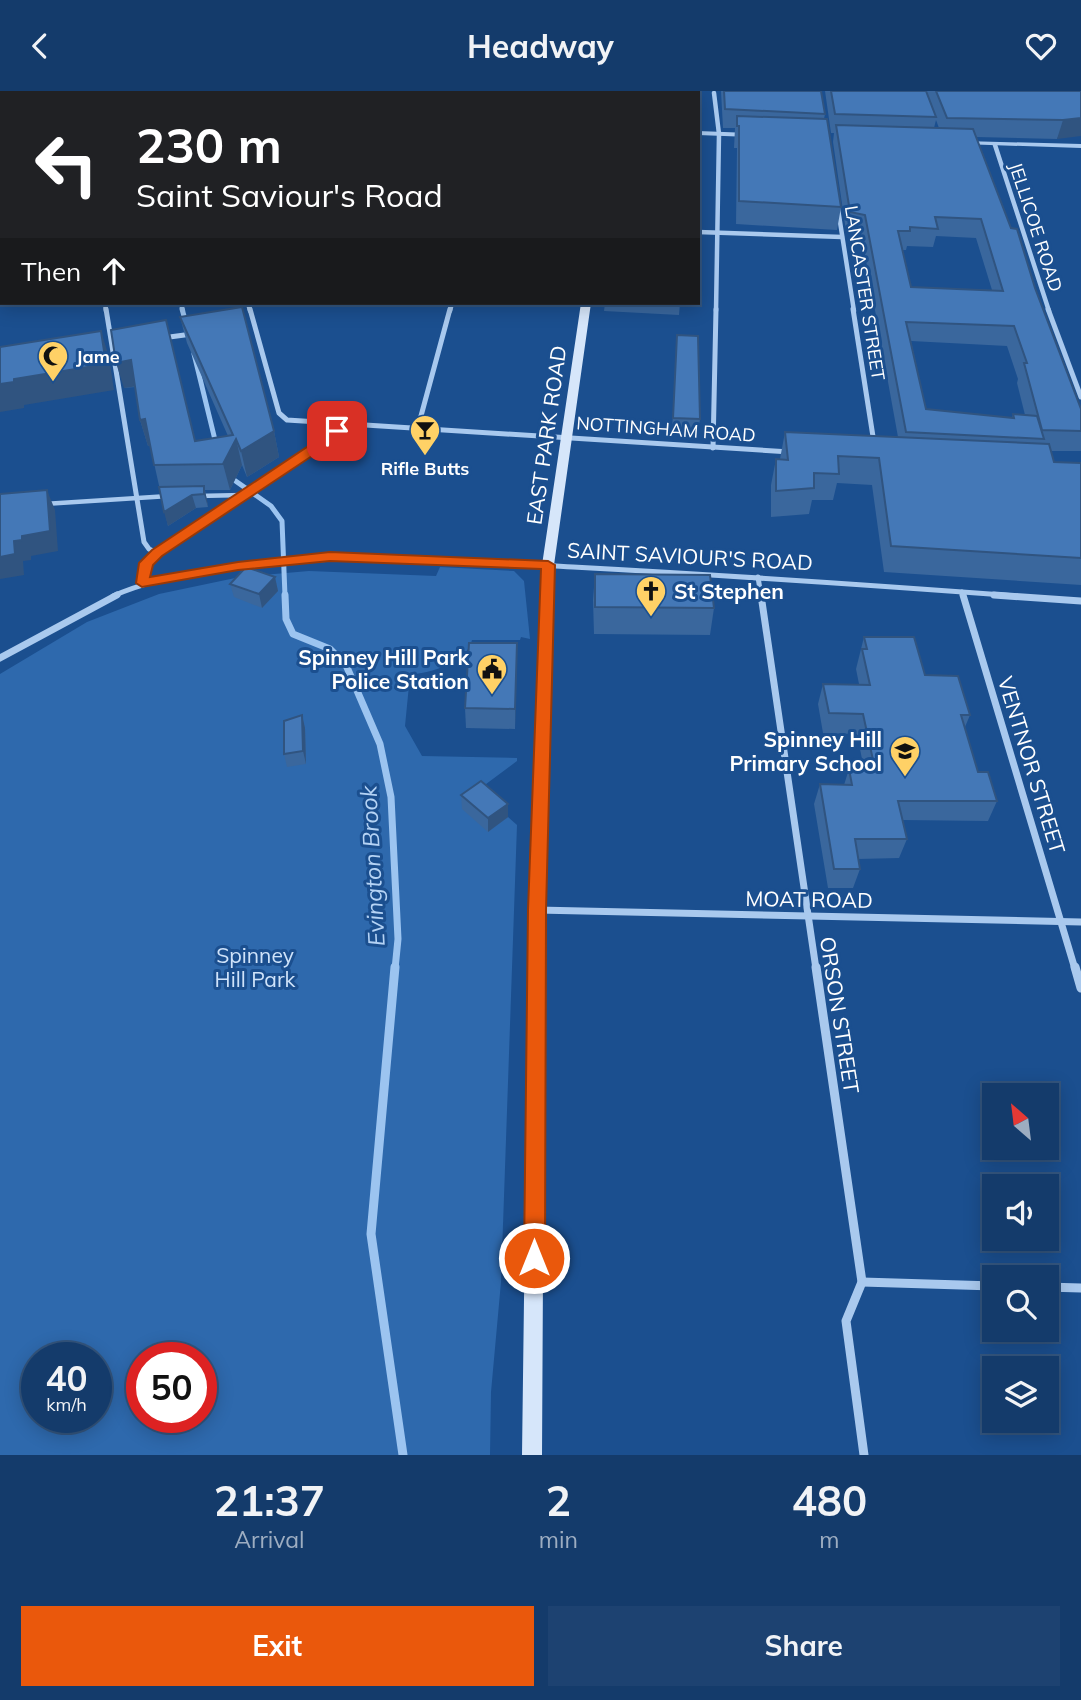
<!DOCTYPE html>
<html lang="en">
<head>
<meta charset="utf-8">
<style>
	body { margin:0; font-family:Mulish,sans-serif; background:#1d4271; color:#f1f3f6; height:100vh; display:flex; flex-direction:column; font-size:26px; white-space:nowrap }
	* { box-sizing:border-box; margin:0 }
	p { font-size:23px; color:#9dadc1 }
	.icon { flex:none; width:38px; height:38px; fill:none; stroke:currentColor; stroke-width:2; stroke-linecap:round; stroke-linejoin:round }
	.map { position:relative; height:1364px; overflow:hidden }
	.panel { display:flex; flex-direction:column; background:#143b6b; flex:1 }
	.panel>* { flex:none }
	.banner { position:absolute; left:0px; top:0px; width:700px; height:214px; box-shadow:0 4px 18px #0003,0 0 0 2px #33557e; background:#202124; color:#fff; overflow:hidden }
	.needle { width:46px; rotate:332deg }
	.controls { position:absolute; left:982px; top:992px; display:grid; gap:14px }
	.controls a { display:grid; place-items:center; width:77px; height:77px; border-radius:0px; background:#143b6b; box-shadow:0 4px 18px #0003,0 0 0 2px #33557e; font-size:35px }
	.speed { position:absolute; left:21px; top:1251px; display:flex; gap:14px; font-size:35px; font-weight:700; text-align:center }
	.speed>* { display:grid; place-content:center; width:91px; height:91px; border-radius:50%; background:#143b6b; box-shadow:0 4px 18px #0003,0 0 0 2px #33557e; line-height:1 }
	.speed small { font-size:18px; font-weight:400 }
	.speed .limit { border:10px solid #d22; background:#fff; color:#111 }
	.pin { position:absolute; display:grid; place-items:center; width:60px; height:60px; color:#fff; margin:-30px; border-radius:14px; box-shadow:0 4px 10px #0006 }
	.me { position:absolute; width:77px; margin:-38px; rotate:0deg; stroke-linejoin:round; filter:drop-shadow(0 0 5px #0008) }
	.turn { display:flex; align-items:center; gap:24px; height:147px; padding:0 21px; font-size:32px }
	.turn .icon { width:91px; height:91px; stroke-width:2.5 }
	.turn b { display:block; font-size:49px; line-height:60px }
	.then { display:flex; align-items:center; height:66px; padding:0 21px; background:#0003; gap:14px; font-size:26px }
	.eta { display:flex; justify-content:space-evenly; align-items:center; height:119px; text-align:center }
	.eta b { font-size:42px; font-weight:700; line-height:49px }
	.primary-button { display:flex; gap:14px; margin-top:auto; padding:14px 21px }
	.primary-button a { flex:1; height:80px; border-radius:0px; background:#ea580c; color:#fff; font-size:28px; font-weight:700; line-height:80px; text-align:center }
	.primary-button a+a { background:#1d4271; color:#f1f3f6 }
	header { display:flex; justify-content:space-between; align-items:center; height:91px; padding:0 21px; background:#143b6b; font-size:32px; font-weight:700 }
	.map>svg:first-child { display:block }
	.green { fill:#2e69ad; fill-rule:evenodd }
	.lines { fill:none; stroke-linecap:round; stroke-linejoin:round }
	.stream-far3 { stroke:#9cc4f0; stroke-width:4.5 }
	.stream-far2 { stroke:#9cc4f0; stroke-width:5 }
	.stream-far1 { stroke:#9cc4f0; stroke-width:7 }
	.stream { stroke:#9cc4f0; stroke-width:9 }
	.pedestrian { stroke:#a9c9ee; stroke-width:4.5 }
	.minor-far3 { stroke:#a9c9ee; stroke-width:4.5 }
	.minor-far2 { stroke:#a9c9ee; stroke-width:5 }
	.minor-far1 { stroke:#a9c9ee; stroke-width:7 }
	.minor { stroke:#a9c9ee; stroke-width:9 }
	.tertiary { fill:#a9c9ee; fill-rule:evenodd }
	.secondary { fill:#d6e6fa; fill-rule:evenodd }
	.wall { fill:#3a679d; fill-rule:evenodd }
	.shaded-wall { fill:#305480 }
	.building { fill:#4478b7; stroke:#305480; stroke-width:2; fill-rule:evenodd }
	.route { fill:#ea580c; stroke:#983908; stroke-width:2 }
	.labels { text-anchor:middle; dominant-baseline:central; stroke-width:6; stroke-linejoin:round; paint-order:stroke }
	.far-street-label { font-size:18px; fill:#fff; stroke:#1b4f8f }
	.far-poi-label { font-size:18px; font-weight:bold; fill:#fff; stroke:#1b4f8f; text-anchor:start }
	.street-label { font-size:21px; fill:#fff; stroke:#1b4f8f }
	.poi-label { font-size:21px; font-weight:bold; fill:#fff; stroke:#1b4f8f; text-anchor:end }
	.park-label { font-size:21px; fill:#cfe3fa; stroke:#1b4f8f }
	.water-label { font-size:23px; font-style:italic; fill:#b5d3f5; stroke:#1b4f8f }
</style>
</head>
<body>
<header><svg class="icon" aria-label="back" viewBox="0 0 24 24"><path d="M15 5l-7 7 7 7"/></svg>Headway<svg class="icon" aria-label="heart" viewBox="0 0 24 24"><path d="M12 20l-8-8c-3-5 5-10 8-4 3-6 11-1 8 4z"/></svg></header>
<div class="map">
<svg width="1081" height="1364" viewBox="0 0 1081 1364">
	<rect width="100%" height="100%" fill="#1b4f8f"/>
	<!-- green -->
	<path class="green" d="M440,476L514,480L524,490L530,548L521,546L520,549H472C466,573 431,581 410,584L405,635L422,665L517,667V670L478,699L488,740L508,726L517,734L501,1191L491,1301L490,1364H0V583L87,531L159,503L240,486L309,480L436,485ZM37,1267H96V1326H37ZM142,1267H201V1326H142Z"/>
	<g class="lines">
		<!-- stream-far3 -->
		<g class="stream-far3">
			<path d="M223,0L225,2"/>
			<path d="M181,212L183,220"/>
		</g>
		<!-- stream-far2 -->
		<g class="stream-far2">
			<path d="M182,218L184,225"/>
			<path d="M194,263L216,353"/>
			<path d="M227,384L271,415L282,430L285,505"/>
		</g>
		<!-- stream-far1 -->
		<path class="stream-far1" d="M285,504L286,528L293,543L330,558L346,574L380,653L391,706L398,848L395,878"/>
		<!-- stream -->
		<path class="stream" d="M395,876L371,1143L403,1364"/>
		<!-- pedestrian -->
		<g class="pedestrian">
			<path d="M197,405L244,404"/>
			<path d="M44,413L169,405"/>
		</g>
		<!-- minor-far3 -->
		<g class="minor-far3">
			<path d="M82,0L84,2"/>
			<path d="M96,2L103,0"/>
			<path d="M714,2L719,43L716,220"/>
			<path d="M995,54L1049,220"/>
			<path d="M838,118L854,220"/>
			<path d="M698,141L842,146"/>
			<path d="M105,212L106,220"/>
			<path d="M248,212L250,220"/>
			<path d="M450,220L452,212"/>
		</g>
		<!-- minor-far2 -->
		<g class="minor-far2">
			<path d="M106,218L144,451L149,458L157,462"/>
			<path d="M250,218L279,322L287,329L790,361"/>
			<path d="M853,218L874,352"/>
			<path d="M1048,218L1081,306"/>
			<path d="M162,247L192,243"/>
			<path d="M418,336L450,218"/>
			<path d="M713,357L716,218"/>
			<path d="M758,486L761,505"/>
			<path d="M143,492L146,472L157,462L332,346L341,333"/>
			<path d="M962,501L963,505"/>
			<path d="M113,505C144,491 175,486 209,480C330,459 452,469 573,476C721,484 869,494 1017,505"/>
		</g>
		<!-- minor-far1 -->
		<g class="minor-far1">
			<path d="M761,504L816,878"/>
			<path d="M963,504L1075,878"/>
			<path d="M994,504L1081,510"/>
			<path d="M0,567L117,504"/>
			<path d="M537,819L1081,831"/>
		</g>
		<!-- minor -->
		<g class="minor">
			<path d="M816,876L862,1191L846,1230L864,1364"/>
			<path d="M1075,876L1081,897"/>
			<path d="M862,1191L994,1195"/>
			<path d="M1046,1196L1081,1197"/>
		</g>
		<!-- tertiary -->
		<g class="tertiary">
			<rect x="0" y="25" width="2" height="4"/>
			<path d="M698,40L750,42L753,44L750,46L698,44Z"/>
			<path d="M964,50L1081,53V57L962,53V51Z"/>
		</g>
		<!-- secondary -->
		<g class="secondary">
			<rect x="613" y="0" width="8" height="2"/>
			<path d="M581,212H591L554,474L545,819L542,1364H522L529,819L542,474Z"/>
		</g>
	</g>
	<!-- wall -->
	<g class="wall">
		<path d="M226,0H273L272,2H228Z"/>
		<path d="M721,0H821L825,23L824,28L841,116L837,139L736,133L737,57H734L735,37H723Z"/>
		<path d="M825,0H1081L1057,48L976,46L1081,340V360H1051L1054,371L1081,372V494L884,481L872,394L837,392L833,409H812L809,423L771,426V394L776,368H780L785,341L898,346L861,142L846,140L833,51L834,42H831ZM936,29L939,37H934ZM936,145L976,147L992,199L911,196L902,159H906L907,155L933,156ZM911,250L1007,255L1018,288L1017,292L1025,324L1013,323L1012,327L926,318Z"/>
		<path d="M605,212H680L679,224L604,220Z"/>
		<path d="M180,226L274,340L279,366L247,386L242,374L230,399H205L208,416L196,417L168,435L150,354L148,355L140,329L135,296L124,297L166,229L195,350L228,345L187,252Z"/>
		<path d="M677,244L700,328L698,342L672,340Z"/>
		<path d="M595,483L714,517L710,544L594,543L593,509Z"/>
		<path d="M275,486L278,500L262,517L234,506L230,493Z"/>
		<path d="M864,546L925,584L970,624L965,636L978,681L997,710L988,730L902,729L907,748L899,767L858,768L860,778L853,797H828L814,713L820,693L844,694L849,678H864L857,643L823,642L818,613L823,593H859L856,578Z"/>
		<path d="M517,552L515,638L466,637L465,617Z"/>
		<path d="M302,624L305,637L306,673L287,676L284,663Z"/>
		<path d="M461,704L508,726L488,741L462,718Z"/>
	</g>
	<!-- shaded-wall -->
	<g class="shaded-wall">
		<path d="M261,0H273L272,2H260Z"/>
		<path d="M1081,27V45L1057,48L1063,29Z"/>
		<path d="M101,240L109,266L114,299L24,314V317L0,321V293Z"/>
		<path d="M131,269L138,295L124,297L116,272Z"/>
		<path d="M145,328L152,354L148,355L140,329Z"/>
		<path d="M274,340L279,366L247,386L241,360Z"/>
		<path d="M236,348L242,374L230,399L223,373Z"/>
		<path d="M204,395L207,409L208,416L204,403Z"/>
		<path d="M47,399L55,419L58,460L31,465V469L23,470L24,484L0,488V466L14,450Z"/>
		<path d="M192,404L196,417L168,435L164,421Z"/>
		<path d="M275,486L278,500L262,517L259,503Z"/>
		<path d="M517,552V572L515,638V618Z"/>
		<path d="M302,624L305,637L306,673L303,660Z"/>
		<path d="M508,713V726L488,741V727Z"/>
	</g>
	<!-- building -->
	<g class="building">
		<path d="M239,0H261L260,2H240Z"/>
		<path d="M724,0H821L825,23L725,18Z"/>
		<path d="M831,0H926L936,26L835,23Z"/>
		<path d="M936,0H1081V27L1063,29L947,27Z"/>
		<path d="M737,25L827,28L841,116L739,110V35H737Z"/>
		<path d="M836,34L973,38L1011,137L1017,138L1035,197L1081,318V340L1042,339L1024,272H1027L1014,235L906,231L926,318L1014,327L1013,323L1037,325L1044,348L906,341L865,124L850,121ZM935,126L981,128L1003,200L911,196L898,140H910V136L938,138Z"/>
		<path d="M242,216L274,340L241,360L236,348L223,373L154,374L145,328L140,329L131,269L116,272L111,239L166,229L195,350L233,344L180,226Z"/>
		<path d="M101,240L106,273L14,288V291L0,293V256Z"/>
		<path d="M677,244L698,245L700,328L673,327Z"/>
		<path d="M785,341L1049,353L1054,371L1081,372V467L891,455L879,367L838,365L839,383L814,382V397L776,400V368L788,369Z"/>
		<path d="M204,395V403L192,404L164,421L159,396Z"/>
		<path d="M47,399L50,440L22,445V449L14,450L15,463L0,466V403Z"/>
		<path d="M246,476L275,486L259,503L230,493Z"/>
		<path d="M595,483L710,484L714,517L595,516Z"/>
		<path d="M864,546H914L925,584L958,585L970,624H961L978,681H988L997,710H898L907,748H855L860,778H834L820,693L852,694L849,678H875L863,623L829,622L823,593L870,594L862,558H867Z"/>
		<path d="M469,552H517L515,618L465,617Z"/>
		<path d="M302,624L303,660L284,663V630Z"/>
		<path d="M481,690L508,713L488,727L461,704Z"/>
	</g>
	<!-- route -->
	<path class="route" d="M337,336L343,340L336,349L162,465L153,474L150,486L238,471L330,461L548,470L555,474L546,819L545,1167L542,1174L534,1177L527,1174L524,1167L528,819L541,478L330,470L238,479L142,496L136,492L139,472L152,459Z"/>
	<!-- icons -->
	<defs>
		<g id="mosque-pin" transform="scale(1.575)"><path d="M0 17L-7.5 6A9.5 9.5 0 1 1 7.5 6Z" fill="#ffd166" stroke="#1b4f8f"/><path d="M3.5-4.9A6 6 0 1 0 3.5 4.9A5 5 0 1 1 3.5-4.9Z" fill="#111"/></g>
		<g id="bar-pin" transform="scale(1.575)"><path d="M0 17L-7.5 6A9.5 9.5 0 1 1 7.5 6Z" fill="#ffd166" stroke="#1b4f8f"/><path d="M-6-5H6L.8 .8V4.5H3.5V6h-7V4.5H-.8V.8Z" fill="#111"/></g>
		<g id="church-pin" transform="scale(1.575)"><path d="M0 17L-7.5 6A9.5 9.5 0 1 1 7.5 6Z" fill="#ffd166" stroke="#1b4f8f"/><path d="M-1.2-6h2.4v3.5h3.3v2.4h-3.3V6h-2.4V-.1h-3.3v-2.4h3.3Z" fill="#111"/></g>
		<g id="civic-pin" transform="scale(1.575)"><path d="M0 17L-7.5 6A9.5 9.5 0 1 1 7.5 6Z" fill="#ffd166" stroke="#1b4f8f"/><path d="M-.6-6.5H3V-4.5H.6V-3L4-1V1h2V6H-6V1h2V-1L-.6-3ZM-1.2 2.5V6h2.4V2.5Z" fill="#111"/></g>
		<g id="school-pin" transform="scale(1.575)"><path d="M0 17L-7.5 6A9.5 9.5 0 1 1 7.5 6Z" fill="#ffd166" stroke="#1b4f8f"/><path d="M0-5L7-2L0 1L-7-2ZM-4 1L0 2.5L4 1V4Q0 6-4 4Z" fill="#111"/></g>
	</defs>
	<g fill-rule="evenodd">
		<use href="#mosque-pin" x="53" y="265"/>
		<use href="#bar-pin" x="425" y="339"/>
		<use href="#church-pin" x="651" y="500"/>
		<use href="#civic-pin" x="492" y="578"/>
		<use href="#school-pin" x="905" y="660"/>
	</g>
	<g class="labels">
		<!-- far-street labels -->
		<g class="far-street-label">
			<text transform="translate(1036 136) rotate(72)">JELLICOE ROAD</text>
			<text transform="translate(865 202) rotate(81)">LANCASTER STREET</text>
			<text transform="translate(666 338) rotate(4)">NOTTINGHAM ROAD</text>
		</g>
		<!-- far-poi labels -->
		<g class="far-poi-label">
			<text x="76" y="265">Jame</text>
			<text x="425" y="377" text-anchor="middle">Rifle Butts</text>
		</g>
		<!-- street labels -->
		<g class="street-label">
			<text transform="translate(546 344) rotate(-82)">EAST PARK ROAD</text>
			<text transform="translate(690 465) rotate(3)">SAINT SAVIOUR'S ROAD</text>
			<text transform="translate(1032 674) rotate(73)">VENTNOR STREET</text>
			<text transform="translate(809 808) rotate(1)">MOAT ROAD</text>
			<text transform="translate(840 924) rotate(81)">ORSON STREET</text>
		</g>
		<!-- poi labels -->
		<g class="poi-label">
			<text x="674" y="500" text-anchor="start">St Stephen</text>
			<text x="469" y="566">Spinney Hill Park<tspan x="469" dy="24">Police Station</tspan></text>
			<text x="882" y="648">Spinney Hill<tspan x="882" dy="24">Primary School</tspan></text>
		</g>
		<!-- park labels -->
		<g class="park-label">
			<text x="255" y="864">Spinney<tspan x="255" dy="24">Hill Park</tspan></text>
		</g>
		<!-- water labels -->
		<g class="water-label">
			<text transform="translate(372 775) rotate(-93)">Evington Brook</text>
		</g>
	</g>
</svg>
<div class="controls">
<a><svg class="needle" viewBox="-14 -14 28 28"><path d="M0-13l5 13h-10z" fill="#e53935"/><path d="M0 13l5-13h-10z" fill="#9dadc1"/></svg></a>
<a><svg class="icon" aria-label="sound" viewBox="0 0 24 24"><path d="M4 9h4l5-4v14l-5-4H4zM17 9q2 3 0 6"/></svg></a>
<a><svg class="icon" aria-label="search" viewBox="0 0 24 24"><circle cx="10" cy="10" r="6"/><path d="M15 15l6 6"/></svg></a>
<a><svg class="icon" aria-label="layers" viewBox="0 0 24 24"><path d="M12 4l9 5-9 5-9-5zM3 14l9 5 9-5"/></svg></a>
</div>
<div class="speed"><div>40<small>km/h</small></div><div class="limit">50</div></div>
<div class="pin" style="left:337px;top:340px;background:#d93025"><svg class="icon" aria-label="arrive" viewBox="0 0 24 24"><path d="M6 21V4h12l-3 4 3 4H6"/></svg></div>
<svg class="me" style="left:534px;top:1167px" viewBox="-20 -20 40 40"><circle r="17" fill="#ea580c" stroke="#fff" stroke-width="3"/><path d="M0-11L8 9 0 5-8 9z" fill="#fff"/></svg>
<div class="banner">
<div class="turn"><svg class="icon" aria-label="left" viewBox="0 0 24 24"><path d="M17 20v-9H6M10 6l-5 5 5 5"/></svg><div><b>230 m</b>Saint Saviour's Road</div></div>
<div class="then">Then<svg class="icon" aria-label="ahead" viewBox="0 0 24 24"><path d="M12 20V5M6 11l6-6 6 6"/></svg></div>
</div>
</div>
<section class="panel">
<div class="eta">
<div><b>21:37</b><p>Arrival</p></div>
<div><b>2</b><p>min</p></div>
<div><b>480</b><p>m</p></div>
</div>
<div class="primary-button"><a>Exit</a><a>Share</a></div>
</section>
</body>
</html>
